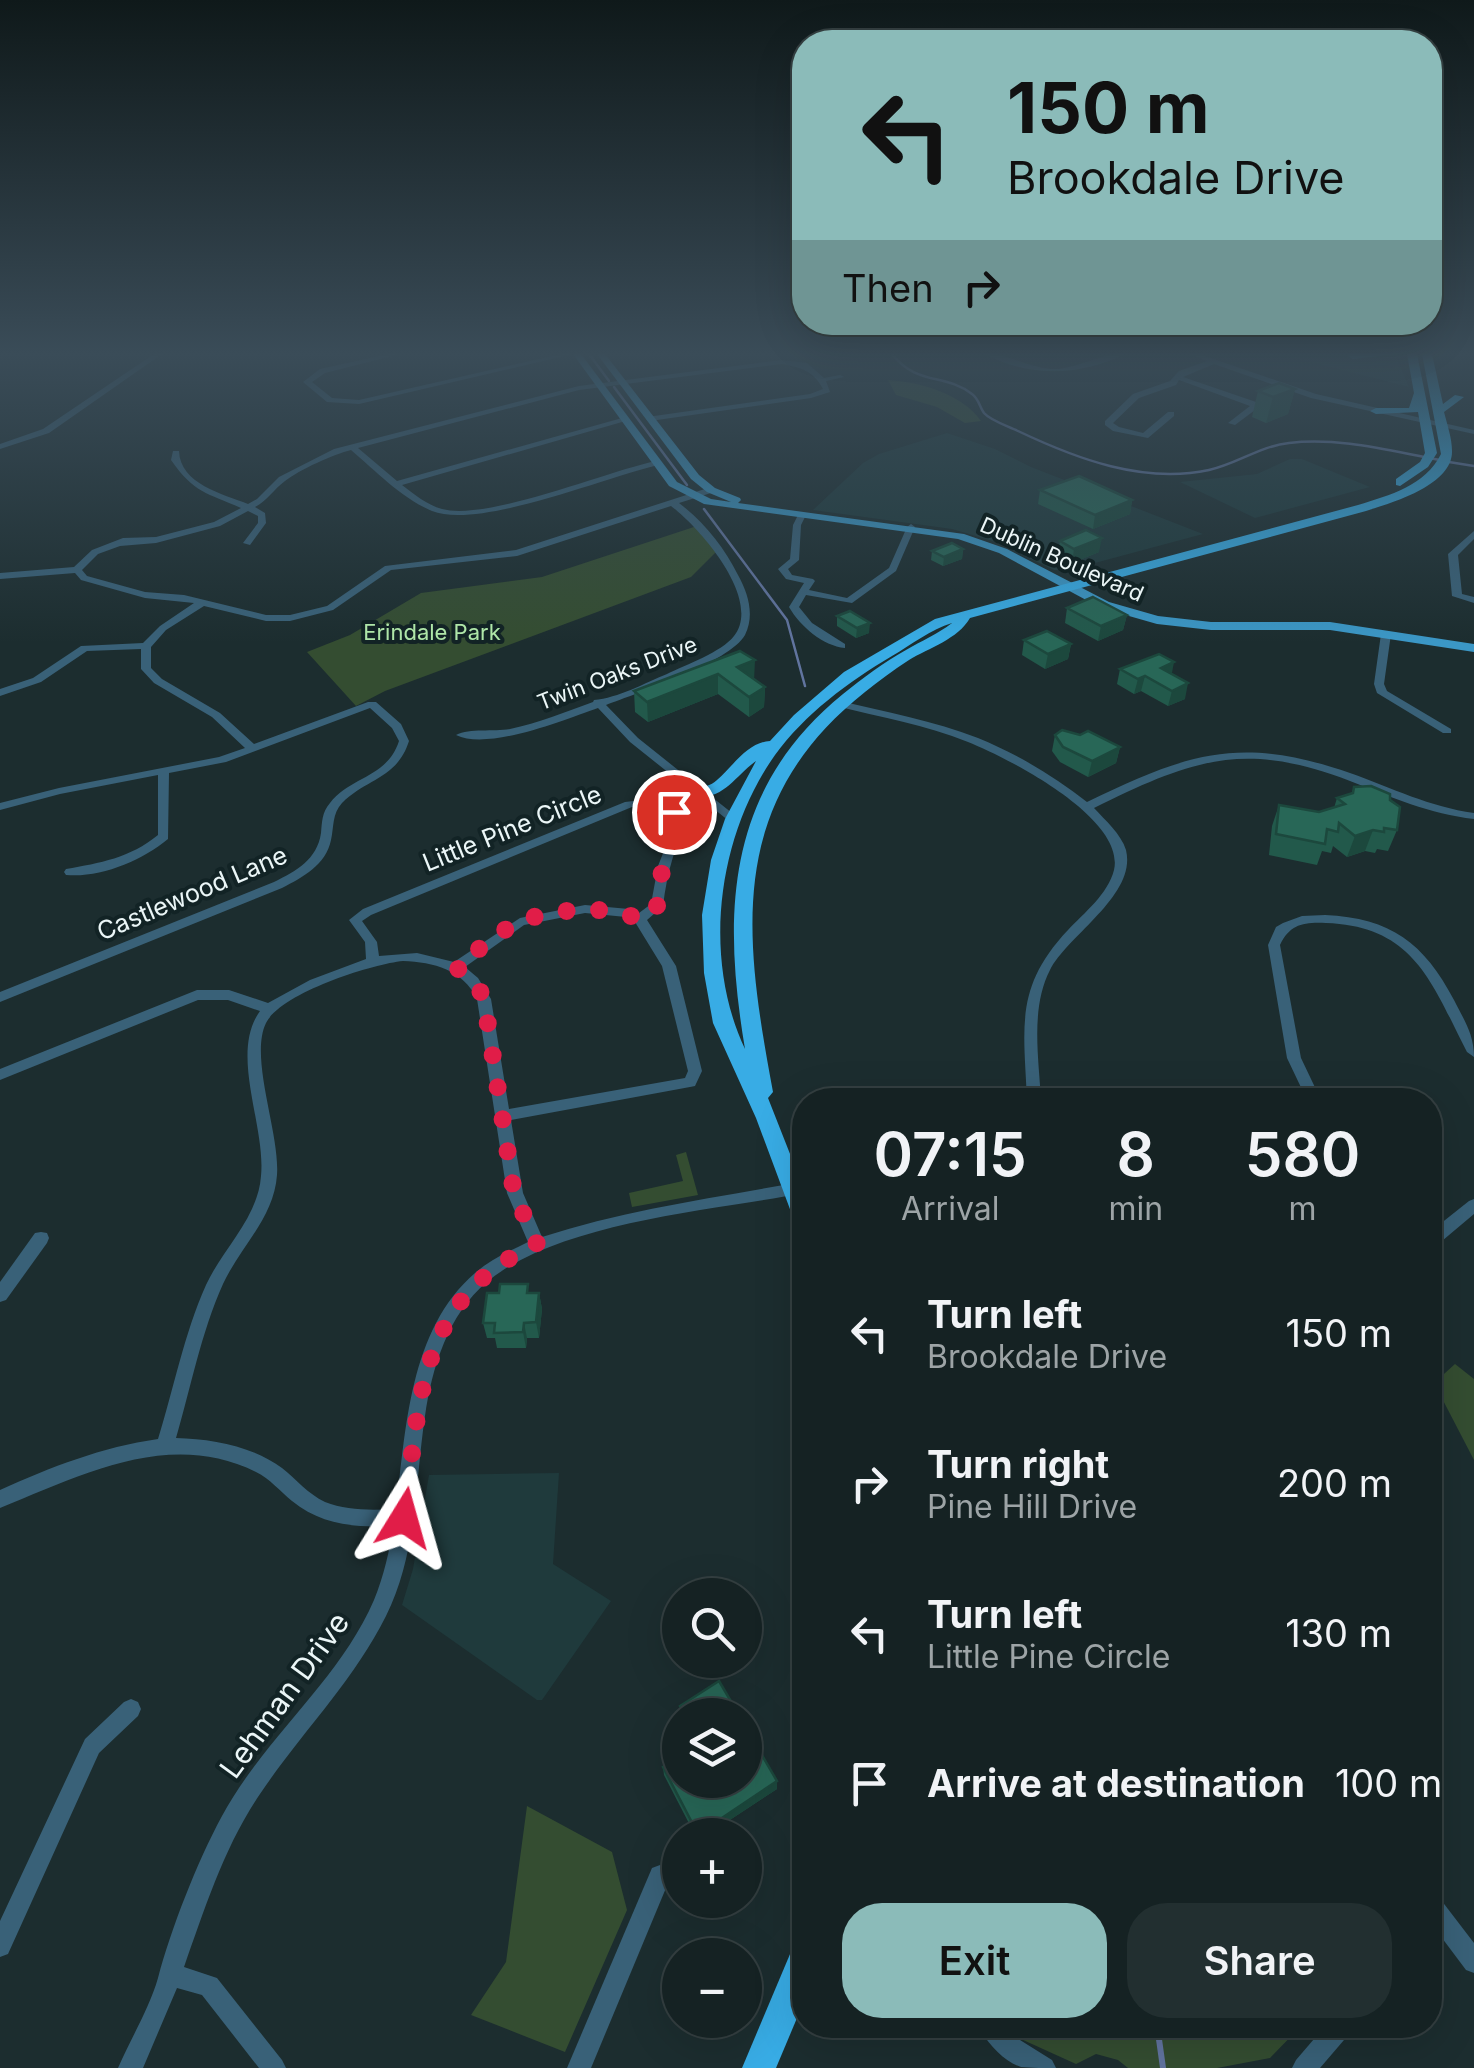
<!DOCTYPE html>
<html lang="en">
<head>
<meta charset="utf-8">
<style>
	body { margin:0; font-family:Inter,sans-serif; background:#222f30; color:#f1f3f6; height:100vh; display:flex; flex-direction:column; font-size:38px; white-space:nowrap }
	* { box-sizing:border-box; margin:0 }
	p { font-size:32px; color:#9da4a6 }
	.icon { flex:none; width:55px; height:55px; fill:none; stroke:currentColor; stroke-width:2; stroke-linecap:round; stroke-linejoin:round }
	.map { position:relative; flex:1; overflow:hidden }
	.side { position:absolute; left:792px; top:1088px; width:650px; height:950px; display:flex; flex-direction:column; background:#152223; border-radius:40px; box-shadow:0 10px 40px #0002,0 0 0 2px #343f41 }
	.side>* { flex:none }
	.hud { position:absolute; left:792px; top:30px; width:650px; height:305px; border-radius:40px; box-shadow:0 10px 40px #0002,0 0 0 2px #343f41; background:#8bbbb9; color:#111; overflow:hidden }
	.fabs { position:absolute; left:662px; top:1578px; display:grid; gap:20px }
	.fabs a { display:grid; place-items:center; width:100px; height:100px; border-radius:50%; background:#152223; box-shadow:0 10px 40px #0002,0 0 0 2px #343f41; font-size:50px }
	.pin { position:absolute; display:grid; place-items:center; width:85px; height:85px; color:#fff; margin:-42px; border:5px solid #fff; border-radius:50%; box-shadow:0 2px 10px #0007 }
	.me { position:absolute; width:110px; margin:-55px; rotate:8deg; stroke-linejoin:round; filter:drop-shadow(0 0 8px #0008) }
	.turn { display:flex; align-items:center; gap:35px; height:210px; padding:0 50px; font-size:45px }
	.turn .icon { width:130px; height:130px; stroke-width:2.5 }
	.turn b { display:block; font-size:70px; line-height:85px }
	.then { display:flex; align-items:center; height:95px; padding:0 50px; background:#0003; gap:20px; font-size:38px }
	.eta { display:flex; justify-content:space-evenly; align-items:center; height:170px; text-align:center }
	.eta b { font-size:60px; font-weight:600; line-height:70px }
	.primary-button { display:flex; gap:20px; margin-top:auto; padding:20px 50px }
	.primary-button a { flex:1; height:115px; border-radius:40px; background:#8bbbb9; color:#111; font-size:40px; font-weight:600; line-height:115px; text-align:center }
	.primary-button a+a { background:#222f30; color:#f1f3f6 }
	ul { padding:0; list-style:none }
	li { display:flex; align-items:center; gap:30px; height:150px; padding:0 50px }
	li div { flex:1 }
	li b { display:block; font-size:38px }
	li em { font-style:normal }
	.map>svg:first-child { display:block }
	.built { fill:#1f3a3c }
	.green { fill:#344d31 }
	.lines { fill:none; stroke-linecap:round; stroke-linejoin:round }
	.stream-far1 { stroke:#61749f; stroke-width:2.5 }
	.stream { stroke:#61749f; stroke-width:6 }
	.minor { fill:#396178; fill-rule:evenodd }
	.major { fill:#3b97c6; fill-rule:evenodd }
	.highway { fill:#38ace5; fill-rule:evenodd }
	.wall { fill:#22594b }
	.shaded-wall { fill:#1c483d }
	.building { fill:#286757; stroke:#1c483d; stroke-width:2.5 }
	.route { stroke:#e11d48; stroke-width:18; stroke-dasharray:0 32.4 }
	.labels { text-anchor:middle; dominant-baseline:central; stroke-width:8; stroke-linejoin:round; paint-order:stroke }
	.far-street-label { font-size:22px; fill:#ebf6f7; stroke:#122325 }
	.far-park-label { font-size:22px; fill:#afe6a8; stroke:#122325 }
	.street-label { font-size:25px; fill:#ebf6f7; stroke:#122325 }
	.near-street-label { font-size:30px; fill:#ebf6f7; stroke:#122325 }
</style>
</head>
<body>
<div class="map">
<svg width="1474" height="2068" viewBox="0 0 1474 2068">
	<rect width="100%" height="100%" fill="#1c2d2f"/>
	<!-- built -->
	<g class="built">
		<path d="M1278,354H1395L1409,387L1307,361Z"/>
		<path d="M947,433L995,449L1031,467L1203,534L1065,571L1054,570L996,542L952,529L813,510L863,463L879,454Z"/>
		<path d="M1290,459H1302L1370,487L1255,518L1180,482L1257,474Z"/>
		<path d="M559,1473L553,1564L611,1601L542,1700H537L402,1605L413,1569L429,1475Z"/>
	</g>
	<!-- green -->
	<g class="green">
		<path d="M888,380C921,382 962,394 981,421L965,423L937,407L896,395Z"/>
		<path d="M700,525L718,550L691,577L385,691L356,706L307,652L350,635L421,593L542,577Z"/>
		<path d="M686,1152L698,1195L632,1207L629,1193L683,1181L676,1155Z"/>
		<path d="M1455,1364L1474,1379V1460L1434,1383Z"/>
		<path d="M527,1806L612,1852L627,1910L565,2052L471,2015L506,1962Z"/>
		<path d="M1006,2025H1302L1270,2058L1217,2068H1128L1118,2060L1096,2054L1076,2064L1012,2035Z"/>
	</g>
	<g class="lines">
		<!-- stream-far1 -->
		<g class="stream-far1">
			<path d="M589,354L609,381"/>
			<path d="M892,354C917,386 945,373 972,394C979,399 979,406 984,413C991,421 1008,426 1018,431C1077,459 1143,484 1209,470C1237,464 1260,446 1289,443C1340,437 1390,451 1440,460"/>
			<path d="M614,387L687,485"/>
			<path d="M1449,462L1474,466"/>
			<path d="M704,509L787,620L805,686"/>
		</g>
		<!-- stream -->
		<path class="stream" d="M1157,2025L1163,2068"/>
		<!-- minor -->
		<g class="minor">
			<path d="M154,354H162L49,433L0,449V444L43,429Z"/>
			<path d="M388,354H400L325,373L312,382L332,398L359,400L561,354H573L359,404L327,402L303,382L320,369Z"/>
			<path d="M985,354C1008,353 1030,369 1055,369C1079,368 1101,353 1125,354C1080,376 1030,378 985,354Z"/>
			<path d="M1190,354H1199L1316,394L1474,430V434L1311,398L1214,364L1183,377L1259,403V407L1235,425L1228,423L1250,406L1179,380L1176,385L1139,398L1113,423L1119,427L1143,433L1168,412H1174V416L1148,438L1113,431L1105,425V421L1133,394L1170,381L1179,371L1207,361Z"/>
			<path d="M782,360L807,363L824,378L840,375L844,377L826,381L830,392L811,398L650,421L646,419L647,417L810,394L823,389C814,371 800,367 782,364L579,390L358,448L397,481L622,418L629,420L402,485C414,494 427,505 442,509C488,521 604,472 656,461L660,463L659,465C605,477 479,530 432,511C401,498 376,471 351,450C334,454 299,470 285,481C274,489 267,501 255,507L265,513L266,523L250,545L243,543L258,523V516L248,511L220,526L156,543L120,546L98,554L82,570L87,576L145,592L184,595L266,615H290L327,606L385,566L516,550L708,488H714V492L679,503C704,522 724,547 738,575C748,593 755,615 745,635C730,662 637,693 606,705L638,738L737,817V821H729L630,742L598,708C564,720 488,751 456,735C470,728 493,732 510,729C538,723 566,712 593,702L594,700C618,698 645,683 667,674C685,665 722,652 734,636C763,599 699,527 671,506L517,556L391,570L333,610L290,621H266L204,606L166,630L151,647V668L162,679L220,713L254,744L368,702H376L401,724L409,741C397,779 367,778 342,803C332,814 334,827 331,840C326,865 303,877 282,888L0,1002V992L274,882C296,871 317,860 321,833C322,822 322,812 330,803C351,776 387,778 399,741L392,728L370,708L226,762L169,773L168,839C141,861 101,878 66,875L64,872L66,869C100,863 130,858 158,835V775L60,794L0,810V803L59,788L219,757L245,748L212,717L154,683L141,669V649L87,651L41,682L0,696V689L33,678L81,646L143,643L160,626L194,603L145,598L81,580L75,573L0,579V573L74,567L92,550L123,538L156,537L214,522L241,508C207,493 194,493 171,460L173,451H179C180,484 223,494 248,504L257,499L279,477L334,449L579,386Z"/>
			<path d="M802,512L806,515L801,525L799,560L788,569L792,575L813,579L815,581L809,590L847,598L889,568L907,527L911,524L915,527L896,571L852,603L806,595L799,607L812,623L845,644V648C823,646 800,626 789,607L804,583L786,579L778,569L790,559L793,525L799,513Z"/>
			<path d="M1474,531V539L1458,555L1462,594L1474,597V603L1452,596L1448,554Z"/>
			<path d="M1386,631L1391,634L1384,684L1387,691L1451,729V733H1443L1377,693L1374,684L1381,634Z"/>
			<path d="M840,701C886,712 934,721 978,738C1017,754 1054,776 1087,802C1188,753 1240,735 1350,773C1392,788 1430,807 1474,813V819C1430,814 1391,797 1350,781C1244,740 1191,760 1094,808C1105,820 1121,834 1126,850C1137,895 1068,935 1050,970C1030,1009 1039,1059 1041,1100H1027C1024,1028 1014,987 1068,930C1084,913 1108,894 1114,870C1126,818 1008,758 968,742C926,725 880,717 836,706V702Z"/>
			<path d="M651,799C700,805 685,825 673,857C668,873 665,889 663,906L647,920L676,966L702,1071L695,1086L690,1087L511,1120L523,1193L542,1237C628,1209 716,1198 805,1181V1193C714,1210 558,1222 487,1282C448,1314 432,1368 425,1416C415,1483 417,1554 386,1616C353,1682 301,1733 260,1794C224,1847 205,1908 184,1967L217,1978L282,2060L286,2068H259L202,1995L177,1988L143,2068H118C131,2038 149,2009 158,1978C171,1929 197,1862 222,1816C264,1738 339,1681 374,1600C384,1576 389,1551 394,1526C357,1528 321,1525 292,1501C280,1491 270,1479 256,1472C169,1429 82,1475 0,1508V1490C51,1467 102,1447 158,1439C174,1388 184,1334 206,1285C223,1248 258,1218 261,1176C266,1125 229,1054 260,1011L228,1000H198L0,1080V1069L197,990H229L268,1003L310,980L366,959L365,942L349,920L363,909L625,802ZM643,806C657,806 670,808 675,823L658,866L651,904L639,913L629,909L585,905L520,918L454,962L417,953L379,956L377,942L362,921L371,915L632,807ZM585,913L626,917L635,922L662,966L688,1071L685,1078L509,1109L491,999L478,978L465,967L524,925ZM403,961C434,962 463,970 477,999L507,1193L528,1242C510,1251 491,1259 475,1273C409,1330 406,1429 396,1509C373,1510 347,1511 325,1502C308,1494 296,1479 282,1468C252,1446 212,1439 176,1438C191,1387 201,1333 223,1284C240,1247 274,1218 277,1175C280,1133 249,1058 266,1023C281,993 372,964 403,961Z"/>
			<path d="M1325,915C1391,918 1424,943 1454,1000C1464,1020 1474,1034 1474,1057L1467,1052C1432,984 1415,926 1326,923C1304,922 1290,924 1280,945L1301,1058L1321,1100H1307L1287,1058L1268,945L1276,927L1283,923L1302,916Z"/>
			<path d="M1474,1199V1214L1436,1246L1430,1247V1232L1469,1201Z"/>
			<path d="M41,1232L47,1233L49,1238L47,1243L6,1300L0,1302V1282L35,1233Z"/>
			<path d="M131,1699L138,1702L141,1709L138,1716L99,1753L8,1954L0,1957V1921L85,1739L124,1702Z"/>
			<path d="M660,1865L668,1868L671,1876L591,2068H567L652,1868Z"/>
			<path d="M1430,1893L1438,1896L1474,1943V1973L1466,1970L1430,1922Z"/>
			<path d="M978,2025H1006L1020,2040L1052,2060L1056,2068C1046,2068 1031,2068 1021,2067C1004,2062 985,2041 978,2025Z"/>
			<path d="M1326,2025H1354L1350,2033L1320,2068H1292L1296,2060Z"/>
		</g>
		<!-- major -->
		<path class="major" d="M573,354H581L677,482L711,499L731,502L707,492L691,479L597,354H605L699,475L715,488L740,498L741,500L738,503L964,534L1007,549L1109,602L1158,616L1211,622H1330L1474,644V652L1330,630H1211L1157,624L1101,608L999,553L958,539L704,504L669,486Z"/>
		<!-- highway -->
		<g class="highway">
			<path d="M1350,354H1396L1353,359L1348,356Z"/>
			<path d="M1407,354H1417L1437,453L1428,467L1400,486L1396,485V479L1420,462L1425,453L1418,412L1376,414L1370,411L1376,408H1409L1414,393Z"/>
			<path d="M1422,354H1432L1443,404L1455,395L1464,397L1444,412C1447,424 1452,438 1452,451C1453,485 1392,503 1366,511L970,618C958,639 929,648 909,660C893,670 879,681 865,692C725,803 744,936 773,1092L768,1098L805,1192V1231L797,1228L756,1118L713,1023L704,973L702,915L711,860L725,819L756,761C735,776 724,800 694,797V789C702,787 711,786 717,780C733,766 748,742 770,741L794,715L844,672L935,619L1358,505C1390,495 1425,486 1441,454ZM952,623C938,634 921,641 906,650C884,662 863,678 843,694C726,789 722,912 745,1049C702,958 717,837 775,755C805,714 848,682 892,656C911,645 931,629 952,623Z"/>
			<path d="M805,1942V1999L776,2068H742L793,1947Z"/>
		</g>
	</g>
	<!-- wall -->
	<g class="wall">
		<path d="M1295,389L1288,414L1266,423L1252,417L1258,391Z"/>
		<path d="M1040,490L1132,500L1130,514L1093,529L1038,504Z"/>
		<path d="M1060,541L1099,552L1072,563L1057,556Z"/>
		<path d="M963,549L962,559L943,566L931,560L932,551Z"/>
		<path d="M1067,608L1127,615L1123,630L1098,641L1065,623Z"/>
		<path d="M837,616L869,633L856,638L837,626Z"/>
		<path d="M1024,640L1071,644L1068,659L1045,669L1022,655Z"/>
		<path d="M740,651L754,679L765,687L764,707L749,717L718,694L648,722L635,712L634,691Z"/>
		<path d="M1120,669L1171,674L1185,699L1168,706L1141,691L1134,694L1117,684Z"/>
		<path d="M1055,735L1120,747L1116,763L1088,777L1060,762L1052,751Z"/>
		<path d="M1354,787L1390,800L1397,830L1388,851L1377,849L1375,853L1365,851L1347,857L1333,846L1331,853L1322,851L1317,865L1269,855L1272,826L1279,805L1319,812L1334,808L1337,798L1351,794Z"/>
		<path d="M530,1293H539L542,1309L539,1338H527L526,1348H497L495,1338H487L483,1323Z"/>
		<path d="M670,1755L777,1781V1789L707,1835H695L664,1775L663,1767L671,1762Z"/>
	</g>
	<!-- shaded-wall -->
	<g class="shaded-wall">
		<path d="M1295,389L1288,414L1266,423L1273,397Z"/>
		<path d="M1132,500L1130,514L1093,529L1095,515Z"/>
		<path d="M1102,538L1099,552L1072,563L1074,549Z"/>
		<path d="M963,549L962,559L943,566L944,557Z"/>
		<path d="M1127,615L1123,630L1098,641L1101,626Z"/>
		<path d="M870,623L869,633L856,638L857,628Z"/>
		<path d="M1071,644L1068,659L1045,669L1048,654Z"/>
		<path d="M755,660L754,681L737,667Z"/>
		<path d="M1174,662L1171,678L1161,668Z"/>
		<path d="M718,674V694L648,722L647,702Z"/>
		<path d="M1145,676L1141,691L1134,694L1138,679Z"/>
		<path d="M1188,683L1185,699L1168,706L1172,691Z"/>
		<path d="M765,687L764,707L749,717V697Z"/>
		<path d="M1120,747L1116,763L1088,777L1092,761Z"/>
		<path d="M1373,830L1365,851L1347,857L1355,836Z"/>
		<path d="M539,1293L542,1309L539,1338L536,1322Z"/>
		<path d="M524,1323L527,1338L526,1348L523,1332Z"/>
		<path d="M777,1781V1789L707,1835H698V1834Z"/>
	</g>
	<!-- building -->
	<g class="building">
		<path d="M1279,383L1295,389L1273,397L1258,391Z"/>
		<path d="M1079,476L1132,500L1095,515L1040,490Z"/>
		<path d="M1086,530L1102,538L1074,549L1060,541Z"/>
		<path d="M952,543L963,549L944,557L932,551Z"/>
		<path d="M1093,597L1127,615L1101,626L1067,608Z"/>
		<path d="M850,611L870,623L857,628L837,616Z"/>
		<path d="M1047,631L1071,644L1048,654L1024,640Z"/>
		<path d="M740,651L755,660L737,667L765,687L749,697L718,674L647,702L634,691Z"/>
		<path d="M1159,654L1174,662L1161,668L1188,683L1172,691L1145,676L1138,679L1120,669Z"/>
		<path d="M1062,730L1080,735L1088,731L1120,747L1092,761L1063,747L1055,735Z"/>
		<path d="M1371,786L1390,794V800L1400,807L1397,830L1384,828V832L1373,830L1355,836L1339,823L1338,832L1327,829L1325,844L1276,834L1279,805L1319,812L1345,804L1337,798L1353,793L1354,787Z"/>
		<path d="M500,1284H528L527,1293H539L536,1322L524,1323L523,1332L494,1333L495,1323H483L487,1293H499Z"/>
		<path d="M719,1681L739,1715H686L680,1706Z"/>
		<path d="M680,1720V1780H745V1726L777,1781L698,1834L663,1767L673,1761L670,1755Z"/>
	</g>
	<!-- sky -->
	<linearGradient id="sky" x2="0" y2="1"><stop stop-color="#0f191a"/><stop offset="0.55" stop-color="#3a4c58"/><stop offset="1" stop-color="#3a4c58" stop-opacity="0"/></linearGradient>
	<rect width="1474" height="643" fill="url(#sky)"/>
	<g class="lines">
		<!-- route -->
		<path class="route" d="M404,1518C420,1403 416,1298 537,1244L514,1193L484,999L477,985L456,967C475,953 494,935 515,924C546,909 610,903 640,920L657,906L662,871L680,820L674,812"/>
	</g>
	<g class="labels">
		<!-- far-street labels -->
		<g class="far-street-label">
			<text transform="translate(1062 559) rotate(24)">Dublin Boulevard</text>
			<text transform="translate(617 673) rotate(-21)">Twin Oaks Drive</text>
		</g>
		<!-- far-park labels -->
		<g class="far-park-label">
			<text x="432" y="632">Erindale Park</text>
		</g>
		<!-- street labels -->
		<g class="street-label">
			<text transform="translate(512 828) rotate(-22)">Little Pine Circle</text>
			<text transform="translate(192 893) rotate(-23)">Castlewood Lane</text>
		</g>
		<!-- near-street labels -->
		<g class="near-street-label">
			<text transform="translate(284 1695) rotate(-54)">Lehman Drive</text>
		</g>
	</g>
</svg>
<div class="fabs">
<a><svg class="icon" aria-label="search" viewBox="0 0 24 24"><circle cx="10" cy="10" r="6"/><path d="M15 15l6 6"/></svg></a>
<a><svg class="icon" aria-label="layers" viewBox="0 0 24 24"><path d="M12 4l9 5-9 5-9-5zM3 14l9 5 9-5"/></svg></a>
<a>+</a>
<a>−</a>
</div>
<div class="pin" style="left:674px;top:812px;background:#d93025"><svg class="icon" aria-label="arrive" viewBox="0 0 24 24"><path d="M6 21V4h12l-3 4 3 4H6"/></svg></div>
<svg class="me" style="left:404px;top:1518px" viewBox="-20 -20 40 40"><path d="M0-17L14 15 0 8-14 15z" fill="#e11d48" stroke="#fff" stroke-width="4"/></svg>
<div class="hud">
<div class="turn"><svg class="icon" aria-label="left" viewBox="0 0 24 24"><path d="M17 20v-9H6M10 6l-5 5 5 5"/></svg><div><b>150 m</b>Brookdale Drive</div></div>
<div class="then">Then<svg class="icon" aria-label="right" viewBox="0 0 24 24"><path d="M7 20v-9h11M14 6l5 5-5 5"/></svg></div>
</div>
<section class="side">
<div class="eta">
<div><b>07:15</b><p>Arrival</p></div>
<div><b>8</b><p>min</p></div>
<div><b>580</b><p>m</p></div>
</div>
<ul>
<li><svg class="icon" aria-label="left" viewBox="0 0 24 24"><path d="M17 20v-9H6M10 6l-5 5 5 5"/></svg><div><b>Turn left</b><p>Brookdale Drive</p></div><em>150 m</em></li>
<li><svg class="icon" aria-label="right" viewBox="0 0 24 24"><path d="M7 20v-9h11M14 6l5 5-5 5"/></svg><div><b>Turn right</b><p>Pine Hill Drive</p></div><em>200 m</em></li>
<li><svg class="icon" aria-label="left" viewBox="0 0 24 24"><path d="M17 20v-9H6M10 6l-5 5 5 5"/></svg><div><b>Turn left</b><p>Little Pine Circle</p></div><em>130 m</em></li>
<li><svg class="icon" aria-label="arrive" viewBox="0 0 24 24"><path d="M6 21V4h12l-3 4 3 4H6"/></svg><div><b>Arrive at destination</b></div><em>100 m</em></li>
</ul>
<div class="primary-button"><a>Exit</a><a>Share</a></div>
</section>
</div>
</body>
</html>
